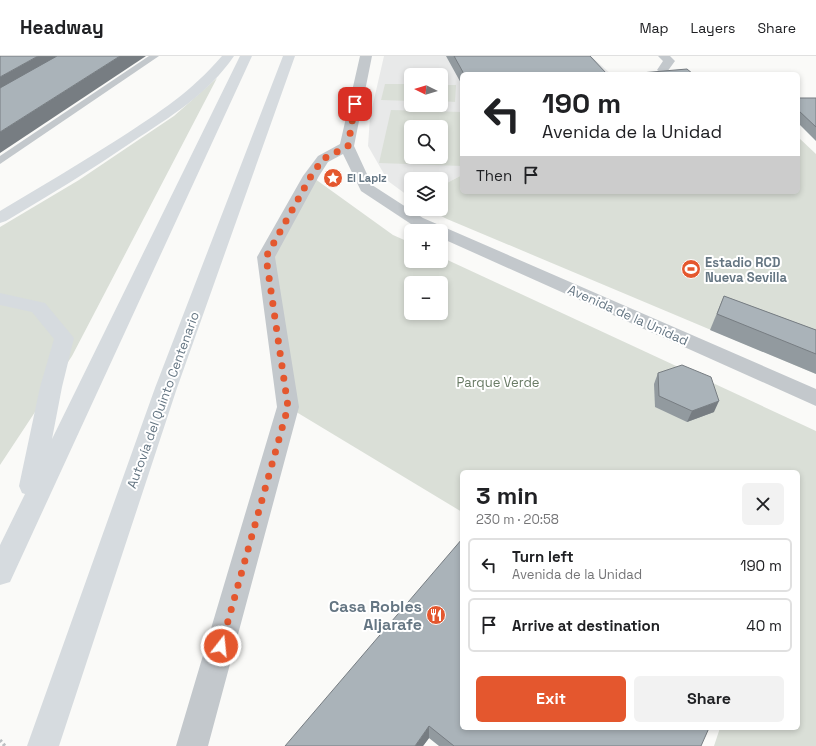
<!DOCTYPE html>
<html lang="en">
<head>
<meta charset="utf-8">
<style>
	body { margin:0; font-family:"Space Grotesk",sans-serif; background:#f2f2f2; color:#202124; height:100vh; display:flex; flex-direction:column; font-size:15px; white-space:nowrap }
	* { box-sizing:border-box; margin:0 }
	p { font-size:13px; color:#757577 }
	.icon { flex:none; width:22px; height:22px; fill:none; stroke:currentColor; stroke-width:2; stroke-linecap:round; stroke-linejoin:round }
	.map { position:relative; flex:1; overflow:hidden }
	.panel { position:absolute; left:460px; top:414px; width:340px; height:260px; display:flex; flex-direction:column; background:#fff; border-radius:6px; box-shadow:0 2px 6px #0003 }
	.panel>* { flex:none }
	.banner { position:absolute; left:460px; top:16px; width:340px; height:122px; border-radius:6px; box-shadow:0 2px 6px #0003; background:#fff; color:#202124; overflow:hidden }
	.needle { width:26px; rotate:275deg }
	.tools { position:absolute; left:404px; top:12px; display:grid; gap:8px }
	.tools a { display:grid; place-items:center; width:44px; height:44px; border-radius:6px; background:#fff; box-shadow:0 2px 6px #0003; font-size:20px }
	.pin { position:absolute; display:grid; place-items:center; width:34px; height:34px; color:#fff; margin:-17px; border-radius:8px; box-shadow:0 2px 6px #0006 }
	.me { position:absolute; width:44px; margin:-22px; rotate:16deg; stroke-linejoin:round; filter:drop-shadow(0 0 3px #0008) }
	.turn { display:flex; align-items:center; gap:14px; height:84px; padding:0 16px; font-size:18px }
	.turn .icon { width:52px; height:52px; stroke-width:2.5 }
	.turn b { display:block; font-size:28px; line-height:34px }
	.then { display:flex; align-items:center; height:38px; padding:0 16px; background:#0003; gap:8px; font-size:15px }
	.round { display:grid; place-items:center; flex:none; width:42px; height:42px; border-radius:6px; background:#f2f2f2 }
	.head { display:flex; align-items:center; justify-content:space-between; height:68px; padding:0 16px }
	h1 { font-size:24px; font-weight:700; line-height:30px }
	.action { display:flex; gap:8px; margin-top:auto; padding:8px 16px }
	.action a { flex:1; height:46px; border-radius:6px; background:#e4572e; color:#fff; font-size:16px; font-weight:700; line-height:46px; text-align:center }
	.action a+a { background:#f2f2f2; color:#202124 }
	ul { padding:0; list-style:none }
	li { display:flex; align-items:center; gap:12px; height:54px; margin:0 8px 6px; padding:0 8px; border:2px solid #e0e0e0; border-radius:6px }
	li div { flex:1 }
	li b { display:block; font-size:15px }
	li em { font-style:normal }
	header { display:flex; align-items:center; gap:24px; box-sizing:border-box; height:56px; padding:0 20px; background:#fff; border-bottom:1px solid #e0e0e0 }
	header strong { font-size:19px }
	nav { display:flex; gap:22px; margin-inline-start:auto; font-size:14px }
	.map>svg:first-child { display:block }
	.built { fill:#e8e9e9; fill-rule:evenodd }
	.green { fill:#dadfd7; fill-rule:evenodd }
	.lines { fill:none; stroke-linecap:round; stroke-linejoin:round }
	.path { stroke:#bbbfc2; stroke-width:3.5; stroke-dasharray:2.5 2.5; stroke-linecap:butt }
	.lane { fill:#c3c8cc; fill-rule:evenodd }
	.street { fill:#c3c8cc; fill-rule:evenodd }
	.highway { fill:#d6dbdf; fill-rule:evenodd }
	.wall { fill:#929a9f }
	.shaded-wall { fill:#777d82 }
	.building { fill:#aab3b9; stroke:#777d82 }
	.route { stroke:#e4572e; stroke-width:7; stroke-dasharray:0 12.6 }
	.labels { text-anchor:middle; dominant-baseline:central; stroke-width:4; stroke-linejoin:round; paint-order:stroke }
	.far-poi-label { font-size:11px; font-weight:bold; fill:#657683; stroke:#fff; text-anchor:start }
	.poi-label { font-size:13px; font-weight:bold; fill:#657683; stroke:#fff; text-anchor:start }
	.street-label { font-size:13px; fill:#657683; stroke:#fff }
	.park-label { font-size:13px; fill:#687a64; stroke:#fff }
	.near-poi-label { font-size:16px; font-weight:bold; fill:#657683; stroke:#fff; text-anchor:end }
</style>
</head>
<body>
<header>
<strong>Headway</strong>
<nav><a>Map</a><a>Layers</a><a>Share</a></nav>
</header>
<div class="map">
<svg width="816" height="690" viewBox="0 0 816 690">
	<rect width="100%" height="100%" fill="#fafaf8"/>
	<!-- built -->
	<path class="built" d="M384,0H591L611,18H462V119L441,130V123H411V142L388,125L368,90L370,61ZM411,19H441V49H411ZM411,71H441V101H411Z"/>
	<!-- green -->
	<g class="green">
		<path d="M217,22L72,300L0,409V171L79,124L174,60Z"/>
		<path d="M385,28H411V45L381,44Z"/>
		<path d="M441,29H456L455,46L441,45Z"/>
		<path d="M391,54L462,56V110L379,107ZM411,71H441V101H411Z"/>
		<path d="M798,81L816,98V318L447,163L427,153H441V130L462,119V136H798Z"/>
		<path d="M311,120L393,179L411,187V205H441V201L816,375V690H714L720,672H798V416H462V456L288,351L266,201ZM411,227H441V257H411Z"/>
	</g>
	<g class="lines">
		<!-- path -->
		<path class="path" d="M0,684L5,690"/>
		<!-- lane -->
		<path class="lane" d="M149,0H159L0,108V100Z"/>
		<!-- street -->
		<g class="street">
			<path d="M360,0H372L354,90L372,129L423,162L816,333V350L441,182V175H426L411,168L361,135L343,98L328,106L319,120L275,201L299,351L208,690H176L277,351L257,201L303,120L318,100L340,88Z"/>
			<path d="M658,0H670L675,5L667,16L663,18L657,14L663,5Z"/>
		</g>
		<!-- highway -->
		<g class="highway">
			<path d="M222,0H234C208,38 170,61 132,86C91,114 48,140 6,165L0,167V155C40,131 81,107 120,82C160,56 191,36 222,0Z"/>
			<path d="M240,0H252L10,526L0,529V489L25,438L22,437L19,430L40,331L54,283L32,256L0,249V237L45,247L74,282L62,331L52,383Z"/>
			<path d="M283,0H295L177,332L59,690H27L155,332Z"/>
		</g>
	</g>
	<!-- wall -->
	<g class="wall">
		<path d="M446,0H590L607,18H462V29Z"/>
		<path d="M798,42H816V85L798,67Z"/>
		<path d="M724,240L816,274V318L710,274Z"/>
		<path d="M658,317L714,356L687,366L655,351L654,328Z"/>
		<path d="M462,483L701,690H439L429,682L423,690Z"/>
	</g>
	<!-- shaded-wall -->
	<g class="shaded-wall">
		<path d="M38,0H68L0,40V21Z"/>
		<path d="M120,0H146L0,97V76Z"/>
		<path d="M719,345L714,356L687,366L692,355Z"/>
		<path d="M429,670V682L423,690H415Z"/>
	</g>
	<!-- building -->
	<g class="building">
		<path d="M0,0H38L0,21Z"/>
		<path d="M57,0H120L0,76V32Z"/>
		<path d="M454,0H590L607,18H464Z"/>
		<path d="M687,13L693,18H629Z"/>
		<path d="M798,42H816V71L798,54Z"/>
		<path d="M724,240L816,274V298L717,258Z"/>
		<path d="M682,309L711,321L719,345L692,355L659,340L658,317Z"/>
		<path d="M462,483V672H709L701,690H454L429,670L415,690H285Z"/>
	</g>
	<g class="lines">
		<!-- route -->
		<path class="route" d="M221,590L288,351L266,201L311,120L323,103L348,90L355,48"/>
	</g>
	<!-- icons -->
	<defs>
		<g id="sight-disc" transform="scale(1)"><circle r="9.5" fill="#e4572e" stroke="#fff"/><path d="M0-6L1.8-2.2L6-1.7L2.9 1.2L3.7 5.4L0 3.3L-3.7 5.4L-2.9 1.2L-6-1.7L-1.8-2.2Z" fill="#fff"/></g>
		<g id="stadium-disc" transform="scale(1)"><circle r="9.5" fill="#e4572e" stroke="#fff"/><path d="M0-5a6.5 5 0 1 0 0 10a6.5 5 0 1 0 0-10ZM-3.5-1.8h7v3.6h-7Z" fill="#fff"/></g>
		<g id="restaurant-disc" transform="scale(1)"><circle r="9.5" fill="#e4572e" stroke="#fff"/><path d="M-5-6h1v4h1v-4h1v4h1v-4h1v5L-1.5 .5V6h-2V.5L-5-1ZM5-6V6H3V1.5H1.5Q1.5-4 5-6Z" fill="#fff"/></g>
	</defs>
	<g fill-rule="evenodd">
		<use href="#sight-disc" x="333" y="122"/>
		<use href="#stadium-disc" x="691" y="213"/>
		<use href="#restaurant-disc" x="436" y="559"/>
	</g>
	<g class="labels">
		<!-- far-poi labels -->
		<g class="far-poi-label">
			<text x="347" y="122">El Lapiz</text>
		</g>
		<!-- poi labels -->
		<g class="poi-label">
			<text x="705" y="206">Estadio RCD<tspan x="705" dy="15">Nueva Sevilla</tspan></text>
		</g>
		<!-- street labels -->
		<g class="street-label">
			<text transform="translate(628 259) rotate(24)">Avenida de la Unidad</text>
			<text transform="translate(163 344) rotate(-70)">Autovía del Quinto Centenario</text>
		</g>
		<!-- park labels -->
		<g class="park-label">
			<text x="498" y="326">Parque Verde</text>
		</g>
		<!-- near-poi labels -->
		<g class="near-poi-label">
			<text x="422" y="550">Casa Robles<tspan x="422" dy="18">Aljarafe</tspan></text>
		</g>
	</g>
</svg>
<div class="tools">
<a><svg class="needle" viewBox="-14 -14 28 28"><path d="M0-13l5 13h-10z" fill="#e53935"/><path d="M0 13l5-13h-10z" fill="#757577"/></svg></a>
<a><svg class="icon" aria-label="search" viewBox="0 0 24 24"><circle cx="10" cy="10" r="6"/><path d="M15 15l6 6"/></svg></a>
<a><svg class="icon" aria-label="layers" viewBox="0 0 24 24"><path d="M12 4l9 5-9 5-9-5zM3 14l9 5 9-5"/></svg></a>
<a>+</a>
<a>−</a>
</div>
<div class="pin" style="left:355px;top:48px;background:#d93025"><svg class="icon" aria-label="arrive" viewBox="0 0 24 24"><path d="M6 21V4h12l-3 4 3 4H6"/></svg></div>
<svg class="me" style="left:221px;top:590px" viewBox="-20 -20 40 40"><circle r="17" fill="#e4572e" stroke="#fff" stroke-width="3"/><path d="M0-11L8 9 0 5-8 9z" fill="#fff"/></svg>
<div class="banner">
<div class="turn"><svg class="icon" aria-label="left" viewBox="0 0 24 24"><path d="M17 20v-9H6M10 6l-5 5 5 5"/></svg><div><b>190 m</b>Avenida de la Unidad</div></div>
<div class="then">Then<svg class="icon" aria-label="arrive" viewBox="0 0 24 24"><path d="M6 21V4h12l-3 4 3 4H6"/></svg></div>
</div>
<section class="panel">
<div class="head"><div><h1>3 min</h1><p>230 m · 20:58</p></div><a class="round"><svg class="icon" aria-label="close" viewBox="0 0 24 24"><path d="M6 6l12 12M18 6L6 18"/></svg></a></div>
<ul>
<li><svg class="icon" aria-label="left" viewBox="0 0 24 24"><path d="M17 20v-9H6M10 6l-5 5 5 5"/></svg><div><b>Turn left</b><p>Avenida de la Unidad</p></div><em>190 m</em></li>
<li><svg class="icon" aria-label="arrive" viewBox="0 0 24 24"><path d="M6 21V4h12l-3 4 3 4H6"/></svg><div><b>Arrive at destination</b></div><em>40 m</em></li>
</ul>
<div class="action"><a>Exit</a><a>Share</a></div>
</section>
</div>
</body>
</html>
